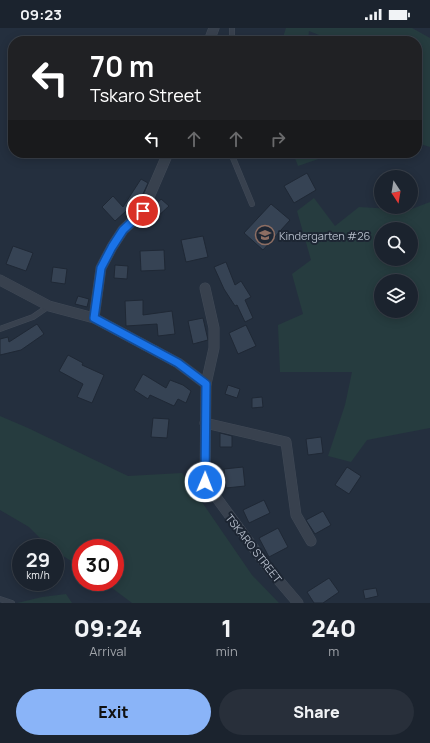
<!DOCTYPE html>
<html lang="en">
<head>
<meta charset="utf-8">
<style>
	body { margin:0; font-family:Manrope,sans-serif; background:#282f3a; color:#f1f3f6; height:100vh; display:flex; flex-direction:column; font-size:15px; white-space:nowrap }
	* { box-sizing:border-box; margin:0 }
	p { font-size:13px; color:#a0a4aa }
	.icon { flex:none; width:22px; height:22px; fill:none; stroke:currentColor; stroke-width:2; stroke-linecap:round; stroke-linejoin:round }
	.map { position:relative; height:575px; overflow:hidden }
	.sheet { display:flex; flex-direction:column; background:#1b232e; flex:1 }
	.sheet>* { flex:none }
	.top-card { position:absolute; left:8px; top:8px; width:414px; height:122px; border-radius:16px; box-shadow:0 2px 10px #0003,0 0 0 1px #39404a; background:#202124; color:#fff; overflow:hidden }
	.needle { width:26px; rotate:168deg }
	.controls { position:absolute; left:374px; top:142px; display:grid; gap:8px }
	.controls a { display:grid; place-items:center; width:44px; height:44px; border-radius:50%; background:#1b232e; box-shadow:0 2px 10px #0003,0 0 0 1px #39404a; font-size:20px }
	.speed { position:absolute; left:12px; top:511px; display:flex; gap:8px; font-size:20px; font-weight:700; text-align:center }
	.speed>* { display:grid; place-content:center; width:52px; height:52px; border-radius:50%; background:#1b232e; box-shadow:0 2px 10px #0003,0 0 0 1px #39404a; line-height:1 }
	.speed small { font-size:10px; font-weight:400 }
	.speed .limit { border:6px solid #d22; background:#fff; color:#111 }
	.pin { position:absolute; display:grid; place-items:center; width:34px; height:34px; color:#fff; margin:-17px; border:2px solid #fff; border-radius:50%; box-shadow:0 1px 4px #0007 }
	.me { position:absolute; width:44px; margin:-22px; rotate:1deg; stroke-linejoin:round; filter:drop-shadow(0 0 3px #0008) }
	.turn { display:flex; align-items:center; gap:14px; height:84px; padding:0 16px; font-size:18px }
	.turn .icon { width:52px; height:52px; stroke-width:2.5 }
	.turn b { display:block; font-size:28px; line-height:34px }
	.lanes { display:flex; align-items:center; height:38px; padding:0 16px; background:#0003; justify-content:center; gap:20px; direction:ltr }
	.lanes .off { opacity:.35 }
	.eta { display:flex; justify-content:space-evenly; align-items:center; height:68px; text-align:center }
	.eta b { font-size:24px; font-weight:800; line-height:28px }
	.button { display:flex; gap:8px; margin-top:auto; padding:8px 16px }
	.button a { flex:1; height:46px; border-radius:24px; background:#8ab4f8; color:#111; font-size:16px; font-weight:800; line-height:46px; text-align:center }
	.button a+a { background:#282f3a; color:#f1f3f6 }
	.status { display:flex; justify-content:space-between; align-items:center; height:28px; padding:0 20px; background:#1b232e; direction:ltr }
	.status svg { height:11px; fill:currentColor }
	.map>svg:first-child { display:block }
	.green { fill:#263c3f; fill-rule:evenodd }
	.building { fill:#364354; stroke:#1f2835 }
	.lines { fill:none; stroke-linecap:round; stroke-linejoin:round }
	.lane-casing { stroke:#414a57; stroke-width:6 }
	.street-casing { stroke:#414a57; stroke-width:11 }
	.lane { stroke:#38414e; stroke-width:5 }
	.street { stroke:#38414e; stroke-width:10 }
	.route-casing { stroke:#114b97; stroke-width:10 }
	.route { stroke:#1a73e8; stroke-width:7 }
	.labels { text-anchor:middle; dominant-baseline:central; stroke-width:4; stroke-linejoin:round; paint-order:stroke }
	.poi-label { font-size:11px; fill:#b4bcc9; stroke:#1d2633; text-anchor:start }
	.street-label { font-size:11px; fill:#b4bcc9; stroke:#1d2633 }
</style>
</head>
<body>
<div class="status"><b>09:23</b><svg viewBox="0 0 49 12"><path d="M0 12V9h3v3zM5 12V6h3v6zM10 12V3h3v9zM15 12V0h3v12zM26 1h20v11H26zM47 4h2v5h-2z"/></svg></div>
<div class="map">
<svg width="430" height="575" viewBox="0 0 430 575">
	<rect width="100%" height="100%" fill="#242f3e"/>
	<!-- green -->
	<g class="green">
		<path d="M286,0H412L430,10V119L417,115V13H334L309,3L308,13H284V6Z"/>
		<path d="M293,125H336L298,138Z"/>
		<path d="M314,170L335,198L359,179L409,182L430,174V400L367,412L351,434L328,428L345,377L352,344H280L278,297L303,286L292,246L311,232L297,183ZM381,201H411V231H381ZM381,253H411V283H381Z"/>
		<path d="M0,388L28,400L128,448L182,445L252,547L279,575H132L104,554H115V520H81V539L55,523V520L49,519L29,499L0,482Z"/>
		<path d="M66,566L72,575H17L42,569Z"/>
	</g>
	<!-- building -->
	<g class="building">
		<path d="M307,145L316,162L294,175L284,158Z"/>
		<path d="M141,151L148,155L142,168L138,175L136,174L115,193L102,179L113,168L123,179Z"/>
		<path d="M161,171L169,178L156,190L150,184Z"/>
		<path d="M271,176L290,192L263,222L244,205Z"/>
		<path d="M203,208L208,229L186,234L181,212Z"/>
		<path d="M13,218L33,225L26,243L6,236Z"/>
		<path d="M164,222L165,242L141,243L140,223Z"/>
		<path d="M226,234L235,257L241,253L251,269L245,272L253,290L245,294L237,277L235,278L224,261L214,239Z"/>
		<path d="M115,237L128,238L127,251L114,250Z"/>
		<path d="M53,239L67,241L65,256L51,254Z"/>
		<path d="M78,268L89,271L87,279L75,276Z"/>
		<path d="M143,272V287L172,283L175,306L158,308L157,296L126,298L125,273Z"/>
		<path d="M203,290L208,312L193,316L188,293Z"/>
		<path d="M37,296L44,306L21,322L0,327V311L8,309L9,314Z"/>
		<path d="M246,297L256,318L238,326L229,305Z"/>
		<path d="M68,327L83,335L82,337L104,347L92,375L77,369L83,356L59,343Z"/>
		<path d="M143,346L166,360L170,352L183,357L191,363L186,375L178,371L174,378L150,367L148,371L134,362Z"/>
		<path d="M228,357L240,361L237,370L225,366Z"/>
		<path d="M262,369L263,379L252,380V370Z"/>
		<path d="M153,390L169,391L167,410L151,409Z"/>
		<path d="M220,405L232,408V419H220Z"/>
		<path d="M321,409L323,425L308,427L306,411Z"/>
		<path d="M243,439L245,458L226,460L224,441Z"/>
		<path d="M347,439L361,448L349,466L335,457Z"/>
		<path d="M264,472L270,485L249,495L243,482Z"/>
		<path d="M323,483L331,497L315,506L306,492Z"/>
		<path d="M278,500L288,519L269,529L259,510Z"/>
		<path d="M329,550L339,564L323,575H314L307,564Z"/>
		<path d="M376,560L378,568L365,571L363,562Z"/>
	</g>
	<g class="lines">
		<!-- lane casing -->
		<g class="lane-casing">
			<g id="lane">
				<path d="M232,0V13"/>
				<path d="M233,125V130L252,176"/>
				<path d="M0,301L33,289L49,278"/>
				<path d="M0,571L12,575"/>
			</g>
		</g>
		<!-- street casing -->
		<g class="street-casing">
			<g id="street">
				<path d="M209,13L214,0"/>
				<path d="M0,252L49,278L94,290L178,335L206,356L205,454L269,541L298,575"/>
				<path d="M205,260L214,300V320L206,356"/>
				<path d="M94,290L101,240L112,219L123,202L143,183L168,125"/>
				<path d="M205,395L286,414L296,487L311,513"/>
			</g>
		</g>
		<!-- lane -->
		<use href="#lane" class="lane"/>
		<!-- street -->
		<use href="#street" class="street"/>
	</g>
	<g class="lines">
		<!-- route casing -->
		<g class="route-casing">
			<path id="route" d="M143,183L123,202L112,219L101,240L94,290L178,335L206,356L205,454"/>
		</g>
		<!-- route -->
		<use href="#route" class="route"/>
	</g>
	<!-- icons -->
	<defs>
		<g id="school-ring" transform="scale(1)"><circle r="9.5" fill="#1d2633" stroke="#8d6e63" stroke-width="1.5"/><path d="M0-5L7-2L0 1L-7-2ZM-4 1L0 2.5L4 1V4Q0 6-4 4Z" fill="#8d6e63"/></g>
	</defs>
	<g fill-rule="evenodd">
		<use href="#school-ring" x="265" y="207"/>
	</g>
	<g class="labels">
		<!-- poi labels -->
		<g class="poi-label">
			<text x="279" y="207">Kindergarten #26</text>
		</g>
		<!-- street labels -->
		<g class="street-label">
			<text transform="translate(254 520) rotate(52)">TSKARO STREET</text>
		</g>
	</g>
</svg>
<div class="controls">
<a><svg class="needle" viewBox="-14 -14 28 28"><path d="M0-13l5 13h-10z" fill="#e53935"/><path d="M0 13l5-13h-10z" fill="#a0a4aa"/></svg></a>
<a><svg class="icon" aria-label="search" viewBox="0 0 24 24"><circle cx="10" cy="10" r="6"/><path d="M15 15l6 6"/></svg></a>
<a><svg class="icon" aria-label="layers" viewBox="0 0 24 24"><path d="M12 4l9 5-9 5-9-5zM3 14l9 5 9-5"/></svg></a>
</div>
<div class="speed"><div>29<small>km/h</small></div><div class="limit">30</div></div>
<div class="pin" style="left:143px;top:183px;background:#d93025"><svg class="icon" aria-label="arrive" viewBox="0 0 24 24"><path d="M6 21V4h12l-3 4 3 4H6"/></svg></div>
<svg class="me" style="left:205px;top:454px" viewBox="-20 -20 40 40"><circle r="17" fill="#1a73e8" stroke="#fff" stroke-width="3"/><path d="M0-11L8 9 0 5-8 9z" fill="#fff"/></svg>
<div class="top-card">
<div class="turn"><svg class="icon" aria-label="left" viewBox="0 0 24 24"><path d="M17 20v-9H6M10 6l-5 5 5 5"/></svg><div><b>70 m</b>Tskaro Street</div></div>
<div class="lanes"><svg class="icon" aria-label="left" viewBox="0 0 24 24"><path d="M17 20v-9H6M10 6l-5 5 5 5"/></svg><svg class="icon off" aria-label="ahead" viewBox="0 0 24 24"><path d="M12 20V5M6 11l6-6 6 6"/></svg><svg class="icon off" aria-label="ahead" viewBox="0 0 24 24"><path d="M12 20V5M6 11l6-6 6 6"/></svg><svg class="icon off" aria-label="right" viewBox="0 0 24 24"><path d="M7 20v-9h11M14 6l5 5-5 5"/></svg></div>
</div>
</div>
<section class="sheet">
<div class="eta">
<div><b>09:24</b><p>Arrival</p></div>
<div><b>1</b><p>min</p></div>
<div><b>240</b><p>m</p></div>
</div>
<div class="button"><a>Exit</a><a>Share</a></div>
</section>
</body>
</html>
